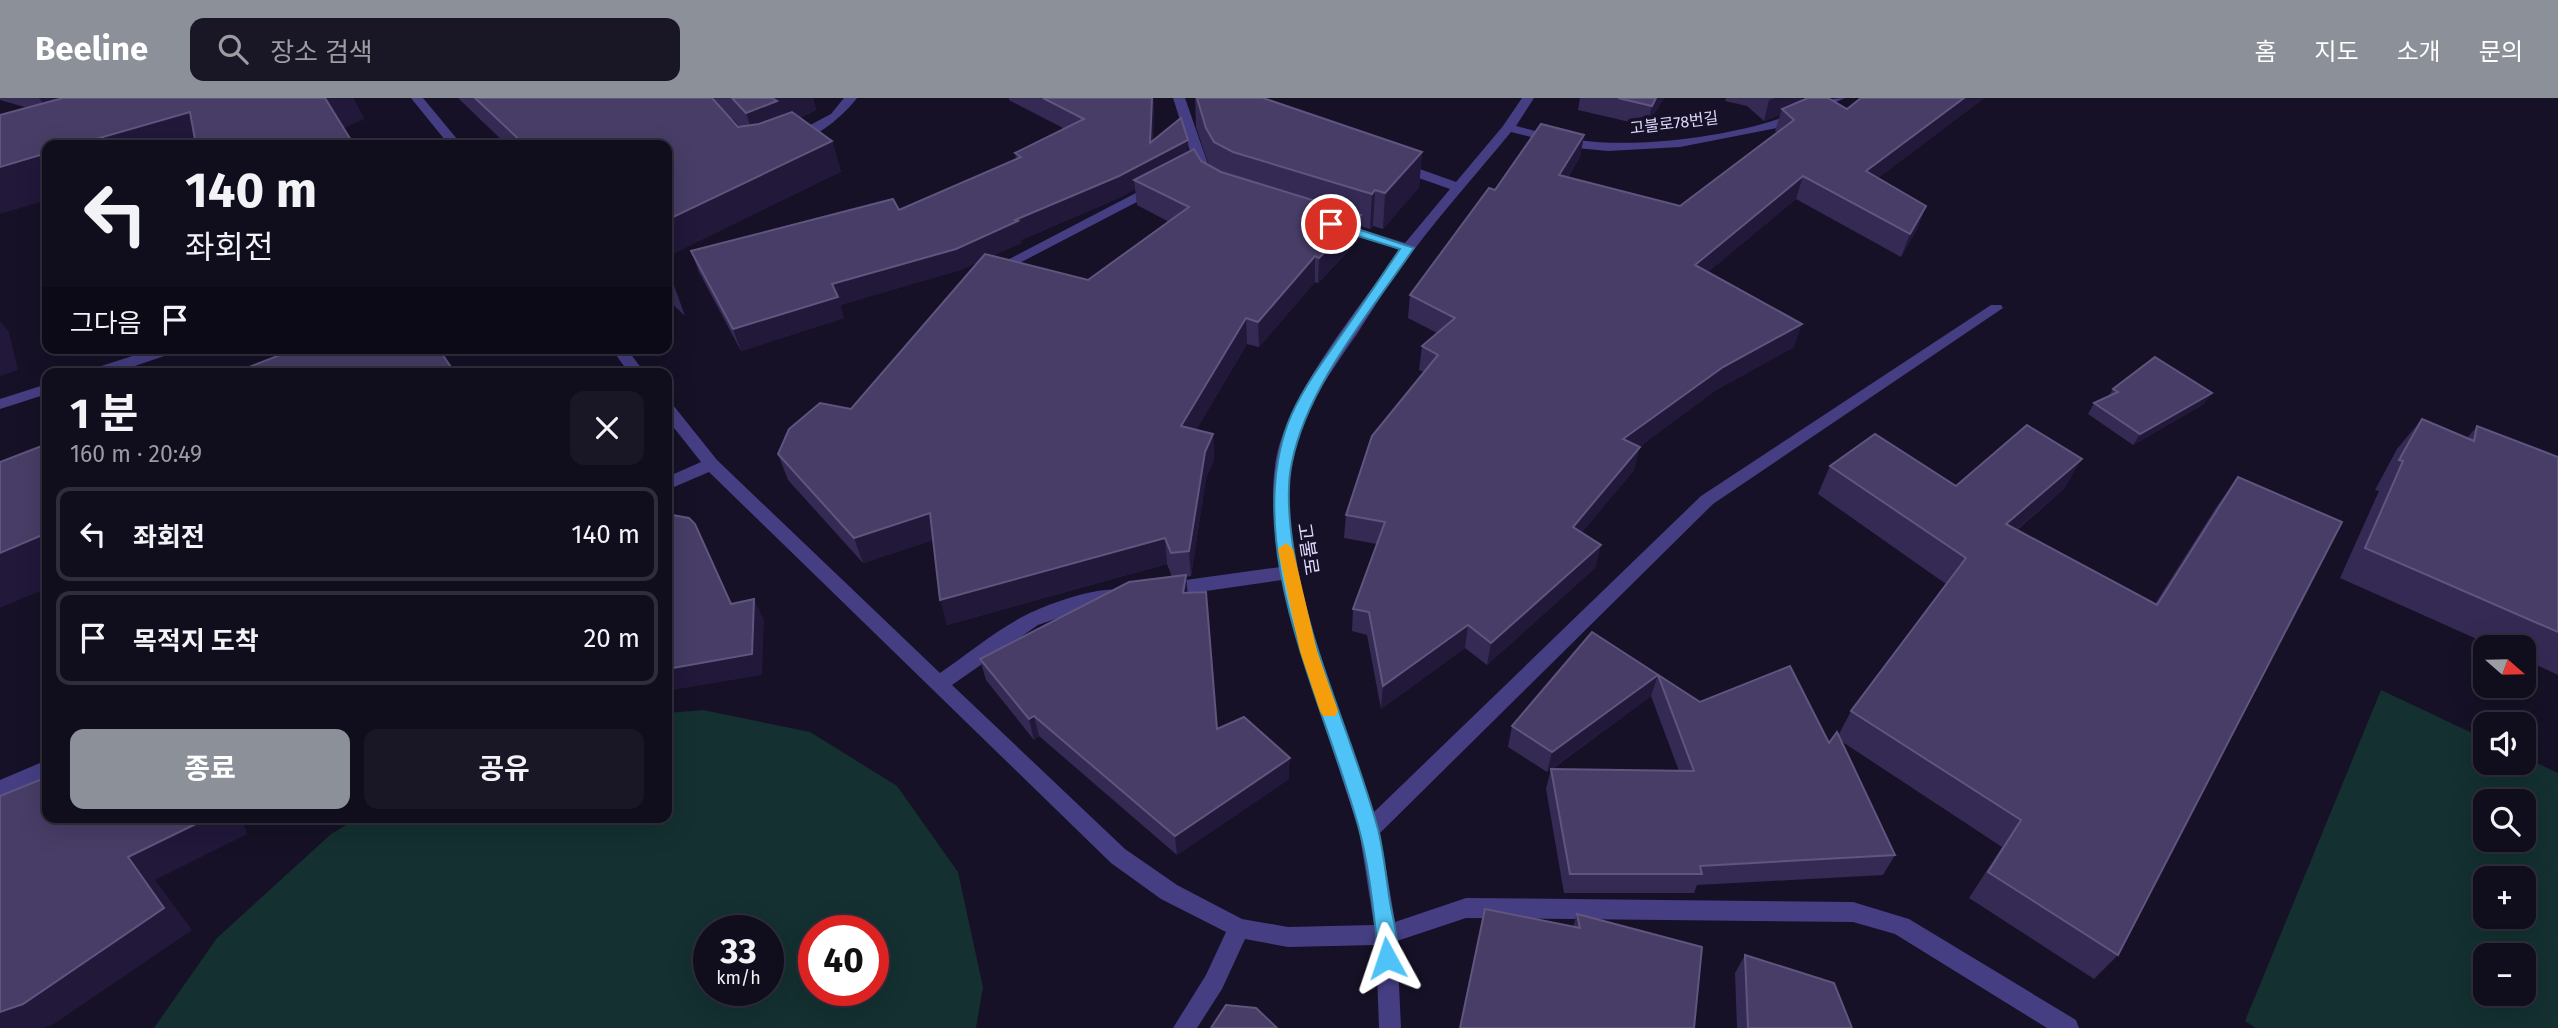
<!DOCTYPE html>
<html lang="ko">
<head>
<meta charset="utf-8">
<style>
	body { margin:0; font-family:"Fira Sans","Noto Sans KR",sans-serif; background:#191625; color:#f1f3f6; height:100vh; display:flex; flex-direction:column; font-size:26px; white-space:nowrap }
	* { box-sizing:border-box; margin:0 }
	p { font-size:23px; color:#9c9ca3 }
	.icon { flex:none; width:38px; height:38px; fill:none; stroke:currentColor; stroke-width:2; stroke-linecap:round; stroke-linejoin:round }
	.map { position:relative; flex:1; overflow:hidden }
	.drawer { position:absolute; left:42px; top:270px; width:630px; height:455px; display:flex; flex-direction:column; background:#100d1c; border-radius:14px; box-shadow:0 7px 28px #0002,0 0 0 2px #302d3b }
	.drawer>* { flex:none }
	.hud { position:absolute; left:42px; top:42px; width:630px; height:214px; border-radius:14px; box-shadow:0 7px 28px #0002,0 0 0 2px #302d3b; background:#100d1c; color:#f1f3f6; overflow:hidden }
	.needle { width:46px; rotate:110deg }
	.controls { position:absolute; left:2473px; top:537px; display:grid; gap:14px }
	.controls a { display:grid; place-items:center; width:63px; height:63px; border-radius:14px; background:#100d1c; box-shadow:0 7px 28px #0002,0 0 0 2px #302d3b; font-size:35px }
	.speed { position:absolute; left:693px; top:817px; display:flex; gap:14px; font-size:35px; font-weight:700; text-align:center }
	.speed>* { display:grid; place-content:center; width:91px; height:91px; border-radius:50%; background:#100d1c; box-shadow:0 7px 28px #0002,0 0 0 2px #302d3b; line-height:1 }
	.speed small { font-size:18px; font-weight:400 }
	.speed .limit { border:10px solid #d22; background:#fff; color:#111 }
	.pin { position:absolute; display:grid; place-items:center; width:60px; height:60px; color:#fff; margin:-30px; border:4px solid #fff; border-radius:50%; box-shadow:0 2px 7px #0007 }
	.me { position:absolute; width:77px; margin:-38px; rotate:355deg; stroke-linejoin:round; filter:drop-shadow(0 0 5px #0008) }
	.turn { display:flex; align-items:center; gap:24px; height:147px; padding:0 28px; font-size:32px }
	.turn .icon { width:91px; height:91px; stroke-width:2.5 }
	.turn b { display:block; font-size:49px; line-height:60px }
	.then { display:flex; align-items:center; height:66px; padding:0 28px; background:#0003; gap:14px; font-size:26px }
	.round { display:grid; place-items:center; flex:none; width:74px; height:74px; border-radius:14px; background:#191625 }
	.summary { display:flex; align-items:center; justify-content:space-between; height:119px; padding:0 28px }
	h1 { font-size:42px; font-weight:700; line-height:52px }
	.cta { display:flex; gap:14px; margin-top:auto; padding:14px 28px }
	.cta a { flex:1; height:80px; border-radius:14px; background:#8c9099; color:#fff; font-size:28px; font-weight:700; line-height:80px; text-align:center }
	.cta a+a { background:#191625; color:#f1f3f6 }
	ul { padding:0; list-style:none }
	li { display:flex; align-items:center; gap:21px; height:94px; margin:0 14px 10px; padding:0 14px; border:4px solid #302d3b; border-radius:14px }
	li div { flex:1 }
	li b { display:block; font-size:26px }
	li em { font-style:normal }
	header { display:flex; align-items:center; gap:42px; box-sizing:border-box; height:98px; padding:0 35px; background:#8c9099; color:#fff }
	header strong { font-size:33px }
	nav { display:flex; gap:38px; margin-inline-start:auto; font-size:24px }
	.search { width:490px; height:63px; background:#191625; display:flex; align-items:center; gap:18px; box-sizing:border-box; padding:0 24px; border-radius:14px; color:#9c9ca3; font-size:26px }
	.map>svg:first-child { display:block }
	.green { fill:#143030; fill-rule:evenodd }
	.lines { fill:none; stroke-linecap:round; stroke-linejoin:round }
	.minor { fill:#453e83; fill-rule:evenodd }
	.wall { fill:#352a54; fill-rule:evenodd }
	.shaded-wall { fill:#21183a }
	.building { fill:#473d66; stroke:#5f557e; stroke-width:2 }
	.route { fill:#4fc3f7; stroke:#337fa1; stroke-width:2 }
	.slow { fill:#f59e0b }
	.labels { text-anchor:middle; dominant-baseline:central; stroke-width:7; stroke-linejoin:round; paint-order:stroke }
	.far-street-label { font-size:16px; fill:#ded8fd; stroke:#161126 }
	.street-label { font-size:19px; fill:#ded8fd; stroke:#161126 }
</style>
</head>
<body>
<header>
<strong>Beeline</strong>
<div class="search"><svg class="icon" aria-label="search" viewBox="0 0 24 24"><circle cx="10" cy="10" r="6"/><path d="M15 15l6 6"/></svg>장소 검색</div>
<nav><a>홈</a><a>지도</a><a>소개</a><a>문의</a></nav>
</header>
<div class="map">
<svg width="2558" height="930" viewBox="0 0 2558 930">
	<rect width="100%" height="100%" fill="#161126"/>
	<!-- green -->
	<g class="green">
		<path d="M2381,592L2485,641V665H2524V659L2558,675V930H2256L2245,923ZM2485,704H2524V742H2485ZM2485,780H2524V819H2485ZM2485,858H2524V896H2485Z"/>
		<path d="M703,612L810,634L897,688L958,774L983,889L976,930H154L217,840L331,736L360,719H667V615ZM709,833H768V892H709ZM814,833H873V892H814Z"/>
	</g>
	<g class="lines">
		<!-- minor -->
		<g class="minor">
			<path d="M411,0H423L462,47H449Z"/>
			<path d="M844,0H857C845,16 812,46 791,43V37L831,16Z"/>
			<path d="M1173,0H1185L1211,75L1209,78H1199L1197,75Z"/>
			<path d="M1522,0H1534L1516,28C1536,33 1557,40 1578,42C1635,50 1715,40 1769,24C1796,16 1817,0 1845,0L1777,30L1680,49L1608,53L1576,50L1511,34C1478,74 1444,112 1413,153C1393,179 1375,208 1357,236C1330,275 1298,319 1291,367C1277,471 1340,616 1373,715L1701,398L1991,207H2001L2003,210L1713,406L1380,735L1395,824L1466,800L1853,804L1909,821L2076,922L2079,930H2047L1895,836L1853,824L1466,820L1397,843L1401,930H1379L1376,847L1288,849L1245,841L1222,891L1197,930H1173L1206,877L1226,834L1161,801L1111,765L709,374L667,392V379L701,364L667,321V306L673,307L717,362L940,575C968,556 996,532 1026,517C1048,506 1102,486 1125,493L1128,498L1125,503L1089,509L1038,527L952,587L1125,751L1177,787L1242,821L1288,829L1374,827L1359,732L1300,553L1282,482L1164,499L1158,497L1155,492L1158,487L1164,485L1280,469C1275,435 1270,402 1275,368C1284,299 1360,209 1400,152L1331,128L1338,124L1405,145L1450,91L1393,71V65H1403L1456,84L1503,28Z"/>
			<path d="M1155,85L1160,86V92L1006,172L1001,173L994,169Z"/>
			<path d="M157,250H181L179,253L114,275H89L92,271Z"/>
			<path d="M611,250H626L645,275H629Z"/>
			<path d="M47,286V296L0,311V301Z"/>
			<path d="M47,662V679L0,700V682Z"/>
		</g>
	</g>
	<!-- wall -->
	<g class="wall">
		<path d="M0,0H353L364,21L47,47L28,10L0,2Z"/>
		<path d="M458,0H813L816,12L800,20L832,43L841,74L667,47H507ZM731,21H733L740,29H738Z"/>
		<path d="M1009,0H1154L1153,42L1188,54L1209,68L1196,29L1195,0H1263L1422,54L1419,89L1383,131L1373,128L1370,131L1360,128L1359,142L1318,185L1315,184L1259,249L1247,246L1196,332L1213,336L1214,362L1206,380L1191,478L1186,479L1187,495L1217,631L1289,681L1177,757L1039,638L1034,642L986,582L980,561L1172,479L1167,466L947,527L933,442L863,465L788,382L778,356L851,311L978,164L960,172L840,207L844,220L741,253L699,174L691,153L899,112L1016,61L1015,55L1065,31L1009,2ZM1135,91L1137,107L1169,124L1088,182L992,158L1021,145V142L1121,99Z"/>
		<path d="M1580,0H1664L1647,28L1578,12Z"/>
		<path d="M1726,0H1802L1801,3L1847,11L1861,0H1984L1878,80L1926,108L1917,131L1901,159L1796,101L1708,174L1794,249L1716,292L1639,349L1634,372L1582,434L1596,469L1487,567L1465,550L1381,611L1367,537L1352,533L1353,511L1377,446L1344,440L1346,417L1424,274L1419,272L1422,248L1437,235L1408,220L1410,197L1495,92L1584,37L1580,59L1568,79L1680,108L1777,34L1775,33L1780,17L1764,23L1747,8L1725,3Z"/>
		<path d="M667,168L685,218L667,201Z"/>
		<path d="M2113,291L2204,306L2133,347L2088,316L2094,305L2108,299Z"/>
		<path d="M2422,321L2467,340L2477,328L2558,359V577L2524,561V550H2497L2340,480L2379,393L2375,392L2397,351Z"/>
		<path d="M1830,368L1956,388L2065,390L2017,432L2155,506L2217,408L2238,379L2118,857L2094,881L1969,800L2002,749L1841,643L1895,757L1883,777L1697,787L1694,795H1564L1546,691L1551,671L1547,674L1508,649L1512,628L1592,534L1700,604L1829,645L1838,638L1851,613L1946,486L1818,396ZM1651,598L1679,673L1552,671Z"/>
		<path d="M1577,816L1694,930L1573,829Z"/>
		<path d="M1745,857L1852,930H1737L1735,875Z"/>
	</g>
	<!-- shaded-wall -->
	<g class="shaded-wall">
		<path d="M39,0H59L66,11L50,15Z"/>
		<path d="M325,0H353L364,21L342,31Z"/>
		<path d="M771,0H813L816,12L784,28L756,46L746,15Z"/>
		<path d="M1152,0H1154L1152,61L1188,42L1189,63L1134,82L1135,91L1121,99L1021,142V145L960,172L840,207L844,220L741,253L733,231L832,186L1015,122L1150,45Z"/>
		<path d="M1656,0H1664L1647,28L1652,8Z"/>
		<path d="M1775,0H1802L1799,9L1782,11L1780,17L1764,23L1769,2Z"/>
		<path d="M1964,0H1984L1858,95L1866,73Z"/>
		<path d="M190,14L211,47H75Z"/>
		<path d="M1584,37L1580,59L1555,99L1559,77Z"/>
		<path d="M832,43L841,74L667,159V122Z"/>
		<path d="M1422,54L1419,89L1383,131L1385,95Z"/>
		<path d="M47,55V102L0,116V69Z"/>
		<path d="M1803,78L1796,101L1689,190L1695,167Z"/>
		<path d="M1375,92L1373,128L1370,131L1372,96Z"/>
		<path d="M1926,108L1917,131L1901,159L1910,136Z"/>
		<path d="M1361,117L1359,142L1318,185L1319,160Z"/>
		<path d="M1315,158V184L1259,249L1258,224Z"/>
		<path d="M1246,220L1247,246L1183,354L1181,328Z"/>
		<path d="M0,223L9,234L18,272L0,278Z"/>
		<path d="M1802,226L1794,249L1716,292L1617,365L1623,341L1723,269Z"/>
		<path d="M2212,295L2204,306L2133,347L2140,336Z"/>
		<path d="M1213,336L1214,362L1206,380L1191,478L1189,453L1205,354Z"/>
		<path d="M1640,349L1634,372L1567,452L1573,429Z"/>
		<path d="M2082,361L2065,390L1990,454L2006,426Z"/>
		<path d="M930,415L937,441L863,465L854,440Z"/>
		<path d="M47,435V490L0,510V455Z"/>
		<path d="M1165,440L1167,466L947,527L940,502Z"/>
		<path d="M1601,447L1596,469L1487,567L1491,545Z"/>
		<path d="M1186,477L1188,498L1183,495Z"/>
		<path d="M754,501L764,522L762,577L667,593V571Z"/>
		<path d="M1468,527L1465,550L1381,611L1383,588Z"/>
		<path d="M1658,577L1651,598L1547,674L1552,654Z"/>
		<path d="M1034,618L1039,638L1034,642L1029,621Z"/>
		<path d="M1290,660L1289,681L1177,757L1175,738Z"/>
		<path d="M210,719H241L247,736L155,782L192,832L54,926L44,930H0V914L128,759Z"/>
	</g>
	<!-- building -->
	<g class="building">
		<path d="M63,0H325L354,47H196L190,14L75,47H47V55L0,69V17Z"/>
		<path d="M475,0H712L738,29L759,26L792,14L832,43L667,122V47H525Z"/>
		<path d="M732,0H772L777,3L746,15Z"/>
		<path d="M1043,0H1152L1150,45L1181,20L1188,42L1119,78L1015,122L1018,123L956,151L832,186L838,199L733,231L691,153L893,101L899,112L1021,59L1015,55L1084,21Z"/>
		<path d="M1197,0H1263L1422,54L1385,95L1375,92L1372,96L1233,54L1214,44L1206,30Z"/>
		<path d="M1618,0H1656L1652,8Z"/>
		<path d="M1808,0H1828L1847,11L1861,0H1964L1866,73L1926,108L1910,136L1803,78L1695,167L1802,226L1723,269L1623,341L1640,349L1573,429L1601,447L1491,545L1468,527L1383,588L1369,514L1353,511L1385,424L1346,417L1372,338L1438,257L1422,248L1455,220L1410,197L1489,90L1495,92L1541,26L1584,37L1559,77L1680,108L1794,22L1782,11Z"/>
		<path d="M1194,51L1201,63L1221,74L1361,117L1319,160L1315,158L1258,224L1246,220L1181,328L1213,336L1205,354L1189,453L1171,455L1165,440L940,502L930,415L854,440L778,356L789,331L820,305L851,311L985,156L1088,182L1189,109L1134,82Z"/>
		<path d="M667,170L673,187L667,181Z"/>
		<path d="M298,250H438L455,275H234Z"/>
		<path d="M2155,259L2212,295L2140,336L2094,305L2118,294L2113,291Z"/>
		<path d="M2422,321L2474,343L2477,328L2558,359V534L2365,450L2403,363L2399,362Z"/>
		<path d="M2027,327L2082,361L2006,426L2157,507L2238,379L2342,424L2118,857L1988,774L2021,722L1851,613L1966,460L1830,368L1875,336L1956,388Z"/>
		<path d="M47,346V435L0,455V364Z"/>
		<path d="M667,416L689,420L695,426L731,506L754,501L752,556L667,571Z"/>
		<path d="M1186,477L1183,495L1206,494L1217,631L1244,619L1290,660L1175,738L1034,618L1029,621L980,561L1129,484Z"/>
		<path d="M1592,534L1700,604L1790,568L1829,645L1837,634L1895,757L1700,768L1702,776H1570L1551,671L1694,673L1658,577L1552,654L1512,628Z"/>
		<path d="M47,679V719H210L128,759L164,810L23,906L0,914V698Z"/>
		<path d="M1485,811L1580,830L1577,816L1702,849L1694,930H1460Z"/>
		<path d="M1745,857L1834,885L1852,930H1748Z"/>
		<path d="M1226,907L1256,910L1277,930H1211Z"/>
	</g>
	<!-- route -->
	<path class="route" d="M1331,122L1414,150C1370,215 1308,286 1292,364C1286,391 1289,421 1293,448C1307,547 1352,636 1378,731C1384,755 1386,780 1390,804C1393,823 1402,849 1394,867L1387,869L1380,867C1375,857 1377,846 1376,835C1372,801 1368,764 1359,731C1326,608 1241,452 1288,325C1299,296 1319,269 1337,243C1358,213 1379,182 1400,151L1326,128L1324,126Z"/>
	<!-- slow -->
	<path class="slow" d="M1286,445L1293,451L1317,553L1338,613L1335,618H1323L1320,613L1300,553L1278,451Z"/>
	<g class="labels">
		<!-- far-street labels -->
		<g class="far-street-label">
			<text transform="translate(1674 25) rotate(-7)">고불로78번길</text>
		</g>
		<!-- street labels -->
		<g class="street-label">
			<text transform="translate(1308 451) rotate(81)">고불로</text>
		</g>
	</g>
</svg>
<div class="controls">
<a><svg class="needle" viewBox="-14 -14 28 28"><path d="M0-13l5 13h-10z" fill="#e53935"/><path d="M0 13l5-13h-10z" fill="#9c9ca3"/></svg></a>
<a><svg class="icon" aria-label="sound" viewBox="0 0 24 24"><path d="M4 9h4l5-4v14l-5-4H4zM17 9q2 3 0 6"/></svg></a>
<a><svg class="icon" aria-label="search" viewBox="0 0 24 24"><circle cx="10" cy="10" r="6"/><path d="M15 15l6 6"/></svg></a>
<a>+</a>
<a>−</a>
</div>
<div class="speed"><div>33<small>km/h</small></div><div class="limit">40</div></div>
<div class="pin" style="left:1331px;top:126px;background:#d93025"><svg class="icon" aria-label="arrive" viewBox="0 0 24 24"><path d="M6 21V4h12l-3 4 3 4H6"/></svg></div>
<svg class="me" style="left:1387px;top:860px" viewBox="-20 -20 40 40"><path d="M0-17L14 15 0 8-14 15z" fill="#4fc3f7" stroke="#fff" stroke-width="4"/></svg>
<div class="hud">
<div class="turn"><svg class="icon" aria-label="left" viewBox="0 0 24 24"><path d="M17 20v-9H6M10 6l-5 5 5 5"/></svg><div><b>140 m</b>좌회전</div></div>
<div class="then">그다음<svg class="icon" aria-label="arrive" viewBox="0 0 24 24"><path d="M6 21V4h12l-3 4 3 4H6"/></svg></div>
</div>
<section class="drawer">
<div class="summary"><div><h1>1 분</h1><p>160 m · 20:49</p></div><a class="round"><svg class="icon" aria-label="close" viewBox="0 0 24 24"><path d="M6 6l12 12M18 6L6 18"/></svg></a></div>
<ul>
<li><svg class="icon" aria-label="left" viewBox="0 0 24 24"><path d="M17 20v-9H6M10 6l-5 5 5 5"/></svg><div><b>좌회전</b></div><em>140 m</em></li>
<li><svg class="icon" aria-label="arrive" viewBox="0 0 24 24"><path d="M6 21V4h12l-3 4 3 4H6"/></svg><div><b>목적지 도착</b></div><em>20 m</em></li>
</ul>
<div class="cta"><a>종료</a><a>공유</a></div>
</section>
</div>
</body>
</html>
